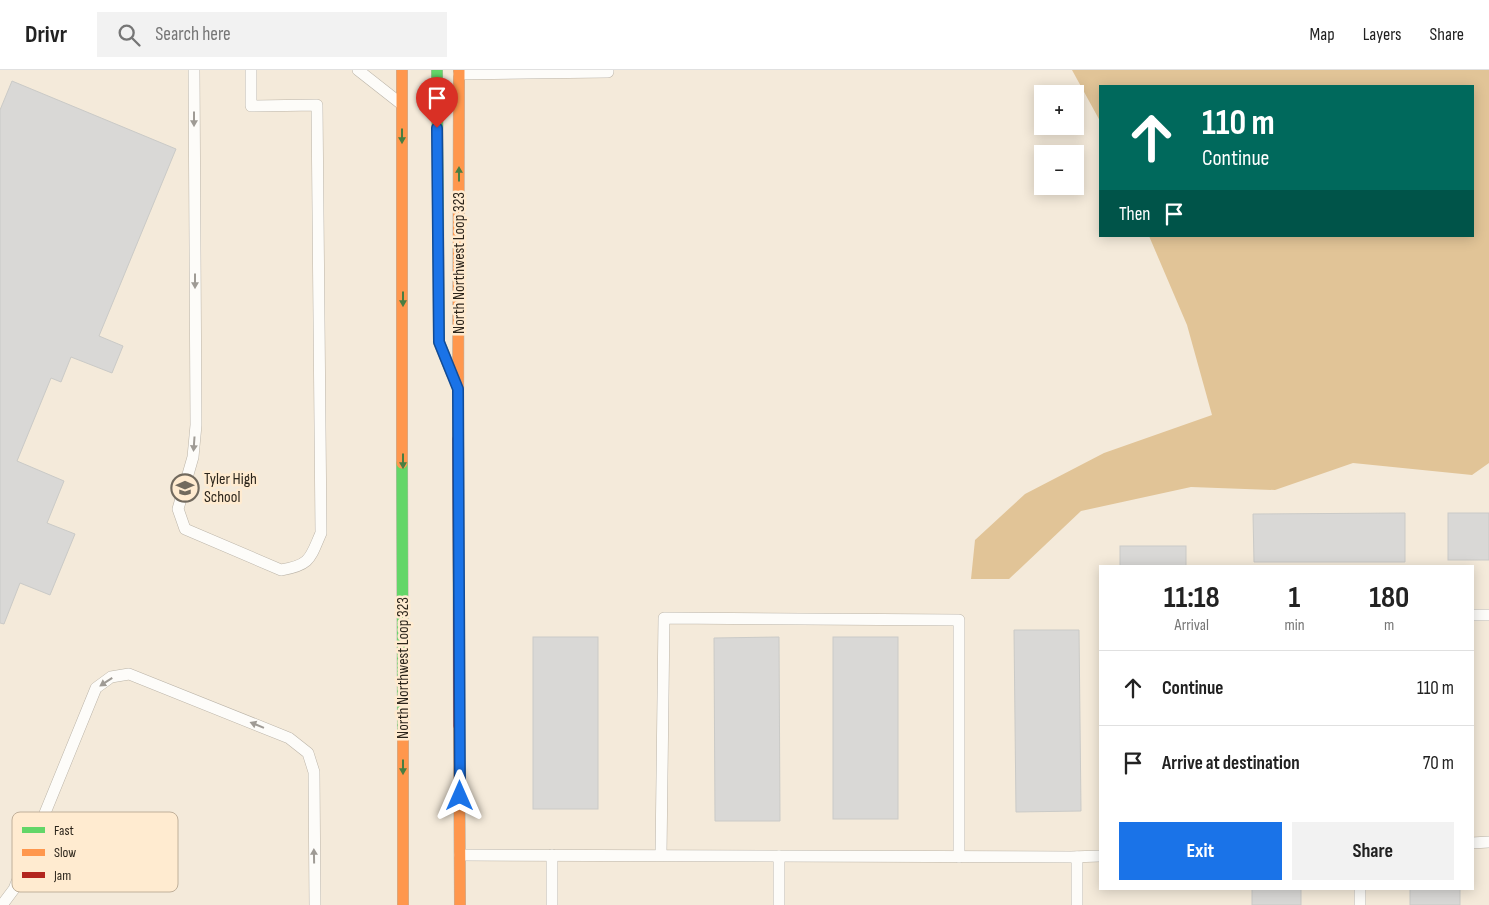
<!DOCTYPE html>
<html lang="en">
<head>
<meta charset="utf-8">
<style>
	body { margin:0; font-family:"Sofia Sans Condensed",sans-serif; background:#f2f2f2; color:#222; height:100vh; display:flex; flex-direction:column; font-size:19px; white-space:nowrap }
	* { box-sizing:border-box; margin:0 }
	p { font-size:16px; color:#767676 }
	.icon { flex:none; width:28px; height:28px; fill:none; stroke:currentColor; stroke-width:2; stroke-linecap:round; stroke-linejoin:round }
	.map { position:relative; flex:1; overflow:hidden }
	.drawer { position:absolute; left:1099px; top:495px; width:375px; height:325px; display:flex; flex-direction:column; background:#fff; border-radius:0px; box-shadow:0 2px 12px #0003 }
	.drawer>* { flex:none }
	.hud { position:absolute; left:1099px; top:15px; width:375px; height:152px; border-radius:0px; box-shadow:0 2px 12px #0003; background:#00695c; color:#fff; overflow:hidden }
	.controls { position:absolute; left:1034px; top:15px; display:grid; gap:10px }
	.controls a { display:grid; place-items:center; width:50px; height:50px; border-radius:0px; background:#fff; box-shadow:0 2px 12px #0003; font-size:25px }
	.pin { position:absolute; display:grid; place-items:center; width:42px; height:42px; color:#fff; margin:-51px -21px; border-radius:50% 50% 50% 0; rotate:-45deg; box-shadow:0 0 5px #0007 }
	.pin .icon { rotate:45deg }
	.me { position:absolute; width:55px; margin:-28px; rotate:0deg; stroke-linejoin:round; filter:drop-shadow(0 0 4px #0008) }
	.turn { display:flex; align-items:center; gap:18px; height:105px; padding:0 20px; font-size:22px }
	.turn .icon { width:65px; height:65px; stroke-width:2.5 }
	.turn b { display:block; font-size:35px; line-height:42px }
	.then { display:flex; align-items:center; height:48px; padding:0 20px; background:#0003; gap:10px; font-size:19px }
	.eta { display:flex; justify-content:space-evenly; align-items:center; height:85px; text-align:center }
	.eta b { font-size:30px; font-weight:700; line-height:35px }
	.action { display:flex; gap:10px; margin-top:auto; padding:10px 20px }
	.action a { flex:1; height:58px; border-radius:0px; background:#1a73e8; color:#fff; font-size:20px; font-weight:700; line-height:58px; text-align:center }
	.action a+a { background:#f2f2f2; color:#222 }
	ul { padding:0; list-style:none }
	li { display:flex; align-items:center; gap:15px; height:75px; padding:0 20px; border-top:1px solid #e0e0e0 }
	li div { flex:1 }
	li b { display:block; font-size:19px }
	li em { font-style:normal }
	header { display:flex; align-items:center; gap:30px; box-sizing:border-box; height:70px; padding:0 25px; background:#fff; border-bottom:1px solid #e0e0e0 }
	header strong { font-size:24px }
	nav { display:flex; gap:28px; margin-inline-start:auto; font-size:18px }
	.search { width:350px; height:45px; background:#f2f2f2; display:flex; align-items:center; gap:12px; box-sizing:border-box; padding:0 18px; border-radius:0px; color:#767676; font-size:19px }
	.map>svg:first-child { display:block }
	.forest { fill:#e1c497 }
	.building { fill:#d9d8d6; stroke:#cacac7 }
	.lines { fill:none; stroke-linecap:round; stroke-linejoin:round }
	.lane-casing { stroke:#bbb4a8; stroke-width:12 }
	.fast-casing { stroke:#bbb4a8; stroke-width:12 }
	.slow-casing { stroke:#bbb4a8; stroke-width:12 }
	.jam-casing { stroke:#bbb4a8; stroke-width:12 }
	.lane { stroke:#fdfcf9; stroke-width:11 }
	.fast { stroke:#63d668; stroke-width:11 }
	.slow { stroke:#ff974d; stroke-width:11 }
	.jam { stroke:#b3261e; stroke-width:11 }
	.oneway { fill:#9f9b95 }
	.oneway2 { fill:#487e42 }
	.route-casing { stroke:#114b97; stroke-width:12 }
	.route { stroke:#1a73e8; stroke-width:9 }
	.labels { text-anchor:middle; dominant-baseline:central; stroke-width:5; stroke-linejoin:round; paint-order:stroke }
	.street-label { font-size:16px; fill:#2c251b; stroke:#ffebd0 }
	.poi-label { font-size:16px; fill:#2c251b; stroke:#ffebd0; text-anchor:start }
	.key { fill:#ffebd0; stroke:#c0b09a; stroke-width:1 }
	.key-label { font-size:14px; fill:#2c251b }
</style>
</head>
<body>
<header>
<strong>Drivr</strong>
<div class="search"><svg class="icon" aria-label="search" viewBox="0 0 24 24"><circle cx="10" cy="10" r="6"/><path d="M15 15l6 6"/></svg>Search here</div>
<nav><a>Map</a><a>Layers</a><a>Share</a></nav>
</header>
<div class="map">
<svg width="1489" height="835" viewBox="0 0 1489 835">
	<rect width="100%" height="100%" fill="#f4eada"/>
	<!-- forest -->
	<path class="forest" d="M1072,0H1489V393L1472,405L1353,393L1275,420L1191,417L1081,441L1009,509H971L975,470L1025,424L1104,383L1212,345L1187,255L1149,166H1472V16H1100V51Z"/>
	<!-- building -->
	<g class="building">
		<path d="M12,11L176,79L99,266L123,276L112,303L71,287L61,312L51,308L17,391L64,411L47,453L75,464L50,525L20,513L4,554L0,553V40Z"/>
		<path d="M1405,443V492H1254L1253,444Z"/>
		<rect x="1448" y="443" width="41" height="47"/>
		<rect x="1120" y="476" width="66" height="20"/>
		<path d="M1014,560H1079L1081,741L1016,742Z"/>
		<rect x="533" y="567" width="65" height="172"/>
		<path d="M779,567L780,751H715L714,568Z"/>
		<rect x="833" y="567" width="65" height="182"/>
		<rect x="1252" y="819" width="49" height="16"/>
		<rect x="1410" y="819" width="50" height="16"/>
	</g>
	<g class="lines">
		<!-- lane casing -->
		<g class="lane-casing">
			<g id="lane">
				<path d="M194,0L196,355L193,387L178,439L185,459L281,500C311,495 310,488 321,463L317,35L251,36V0"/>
				<path d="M358,0L400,33"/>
				<path d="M459,4L608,2V0"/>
				<path d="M1472,545H1489"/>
				<path d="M1472,773L1489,772"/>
				<path d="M460,785L1071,787L1100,786"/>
				<path d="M552,785V835"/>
				<path d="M661,785L664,548L959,550V787"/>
				<path d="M2,835L14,819L96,618L111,607L129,604L289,668L308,683L314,702L315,835"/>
				<path d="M779,835V786"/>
				<path d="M1077,835V787"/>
				<path d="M1360,835V819"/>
			</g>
		</g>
		<!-- fast casing -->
		<g class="fast-casing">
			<g id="fast">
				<path d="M437,0L439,272L452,304"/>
				<path d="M402,393L403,663"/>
			</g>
		</g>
		<!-- slow casing -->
		<g class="slow-casing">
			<g id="slow">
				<path d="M402,0V393"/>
				<path d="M458,369L459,0"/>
				<path d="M459,656L460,835"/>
				<path d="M403,663V835"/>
			</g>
		</g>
		<!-- jam casing -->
		<g class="jam-casing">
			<path id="jam" d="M458,369L459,656"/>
		</g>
		<!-- lane -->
		<use href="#lane" class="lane"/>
		<!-- fast -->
		<use href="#fast" class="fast"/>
		<!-- slow -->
		<use href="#slow" class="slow"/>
		<!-- jam -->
		<use href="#jam" class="jam"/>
	</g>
	<!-- one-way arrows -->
	<defs><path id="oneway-solid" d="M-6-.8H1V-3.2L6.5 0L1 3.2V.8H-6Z" transform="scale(1.25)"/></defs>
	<g class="oneway">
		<use href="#oneway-solid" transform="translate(194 49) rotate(90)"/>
		<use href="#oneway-solid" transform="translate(195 211) rotate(90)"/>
		<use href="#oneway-solid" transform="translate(194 374) rotate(94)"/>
		<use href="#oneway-solid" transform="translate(106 612) rotate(147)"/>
		<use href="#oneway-solid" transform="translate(257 655) rotate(-158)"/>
		<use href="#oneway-solid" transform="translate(314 786) rotate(-91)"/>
	</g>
	<g class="oneway2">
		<use href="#oneway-solid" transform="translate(402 66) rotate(90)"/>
		<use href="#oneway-solid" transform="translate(459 104) rotate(-90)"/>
		<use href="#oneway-solid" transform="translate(403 229) rotate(90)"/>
		<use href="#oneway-solid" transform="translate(403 391) rotate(90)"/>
		<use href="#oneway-solid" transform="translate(403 697) rotate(90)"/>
	</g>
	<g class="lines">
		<!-- route casing -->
		<g class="route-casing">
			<path id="route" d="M437,58L439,272L458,319L460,726"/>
		</g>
		<!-- route -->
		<use href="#route" class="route"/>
	</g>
	<!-- icons -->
	<defs>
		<g id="school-ring" transform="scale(1.4375)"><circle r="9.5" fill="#ffebd0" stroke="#726a5e" stroke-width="1.5"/><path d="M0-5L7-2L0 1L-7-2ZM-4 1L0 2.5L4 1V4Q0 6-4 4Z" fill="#726a5e"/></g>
	</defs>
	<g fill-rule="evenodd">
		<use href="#school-ring" x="185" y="418"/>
	</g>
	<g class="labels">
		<!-- street labels -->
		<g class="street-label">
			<text transform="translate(459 193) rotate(-90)">North Northwest Loop 323</text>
			<text transform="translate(403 598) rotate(-90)">North Northwest Loop 323</text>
		</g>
		<!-- poi labels -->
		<g class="poi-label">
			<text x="204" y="409">Tyler High<tspan x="204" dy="18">School</tspan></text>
		</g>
	</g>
	<!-- legend -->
	<rect x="12" y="742" width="166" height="80" rx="8" class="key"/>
	<rect x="22" y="757" width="23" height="6" fill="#63d668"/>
	<rect x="22" y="779" width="23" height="7" fill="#ff974d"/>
	<rect x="22" y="802" width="23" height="6" fill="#b3261e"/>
	<g class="key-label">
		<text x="54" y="765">Fast</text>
		<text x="54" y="787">Slow</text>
		<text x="54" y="810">Jam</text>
	</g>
</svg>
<div class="controls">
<a>+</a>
<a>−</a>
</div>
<div class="pin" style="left:437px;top:58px;background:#d93025"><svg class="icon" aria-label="arrive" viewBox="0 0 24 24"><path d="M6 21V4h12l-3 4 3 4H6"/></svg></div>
<svg class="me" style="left:460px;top:726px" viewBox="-20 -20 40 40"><path d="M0-17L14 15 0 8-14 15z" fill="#1a73e8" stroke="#fff" stroke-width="4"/></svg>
<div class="hud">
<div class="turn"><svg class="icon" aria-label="ahead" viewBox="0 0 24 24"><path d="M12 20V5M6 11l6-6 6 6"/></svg><div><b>110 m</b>Continue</div></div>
<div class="then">Then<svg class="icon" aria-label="arrive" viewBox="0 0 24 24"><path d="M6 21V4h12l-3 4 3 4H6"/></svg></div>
</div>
<section class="drawer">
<div class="eta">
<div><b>11:18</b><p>Arrival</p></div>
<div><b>1</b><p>min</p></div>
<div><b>180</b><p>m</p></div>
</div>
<ul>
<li><svg class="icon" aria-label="ahead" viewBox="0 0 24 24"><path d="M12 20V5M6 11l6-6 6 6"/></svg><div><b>Continue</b></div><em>110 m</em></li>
<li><svg class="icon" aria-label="arrive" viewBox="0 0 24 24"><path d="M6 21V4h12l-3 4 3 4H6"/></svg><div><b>Arrive at destination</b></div><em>70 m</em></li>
</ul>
<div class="action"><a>Exit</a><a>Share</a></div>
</section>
</div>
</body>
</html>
